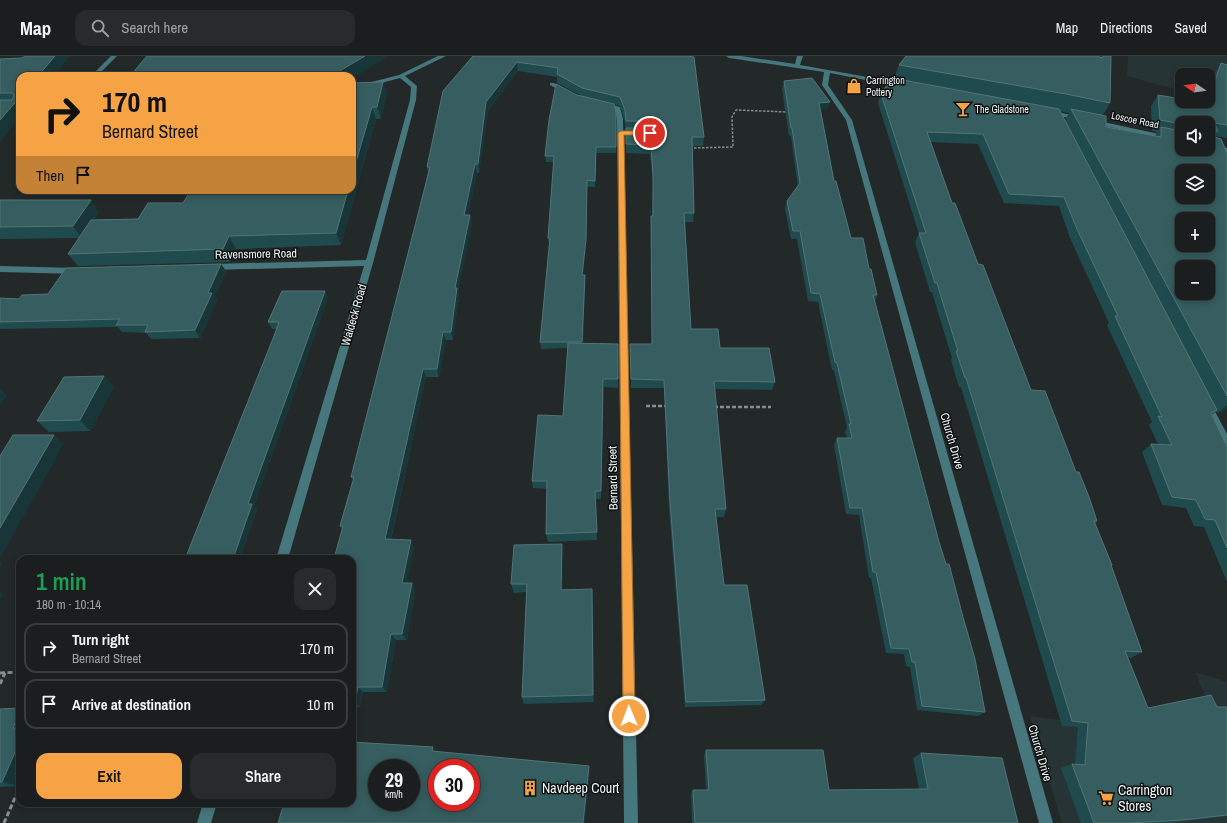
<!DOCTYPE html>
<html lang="en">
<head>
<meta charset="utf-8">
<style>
	body { margin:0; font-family:"Archivo Narrow",sans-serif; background:#272b2c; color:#f1f3f6; height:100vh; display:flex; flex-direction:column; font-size:15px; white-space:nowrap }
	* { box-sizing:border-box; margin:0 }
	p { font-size:13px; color:#9fa2a4 }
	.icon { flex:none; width:22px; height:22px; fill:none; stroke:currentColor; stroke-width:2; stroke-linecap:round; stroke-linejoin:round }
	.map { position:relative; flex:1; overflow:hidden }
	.sheet { position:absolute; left:16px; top:499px; width:340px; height:252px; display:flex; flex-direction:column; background:#1a1e1f; border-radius:12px; box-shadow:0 2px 10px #0003,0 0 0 1px #383c3d }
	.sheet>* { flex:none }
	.hud { position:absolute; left:16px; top:16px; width:340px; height:122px; border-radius:12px; box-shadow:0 2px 10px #0003,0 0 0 1px #383c3d; background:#f5a345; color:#111; overflow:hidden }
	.needle { width:26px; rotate:283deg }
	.controls { position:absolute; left:1175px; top:12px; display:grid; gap:8px }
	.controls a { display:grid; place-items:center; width:40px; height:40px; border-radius:8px; background:#1a1e1f; box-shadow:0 2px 10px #0003,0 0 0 1px #383c3d; font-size:20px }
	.speed { position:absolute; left:368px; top:703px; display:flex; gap:8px; font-size:20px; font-weight:700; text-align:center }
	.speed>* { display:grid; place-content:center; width:52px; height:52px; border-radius:50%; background:#1a1e1f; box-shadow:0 2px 10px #0003,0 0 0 1px #383c3d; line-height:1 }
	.speed small { font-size:10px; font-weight:400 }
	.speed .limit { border:6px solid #d22; background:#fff; color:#111 }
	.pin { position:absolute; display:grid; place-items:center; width:34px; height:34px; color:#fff; margin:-17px; border:2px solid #fff; border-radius:50%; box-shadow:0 1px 4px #0007 }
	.me { position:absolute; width:44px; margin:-22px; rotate:359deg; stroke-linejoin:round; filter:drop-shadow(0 0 3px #0008) }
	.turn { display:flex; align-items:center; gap:14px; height:84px; padding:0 20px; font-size:18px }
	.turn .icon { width:52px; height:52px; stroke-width:2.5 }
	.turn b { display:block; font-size:28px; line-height:34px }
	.then { display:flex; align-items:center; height:38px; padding:0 20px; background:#0003; gap:8px; font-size:15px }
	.round { display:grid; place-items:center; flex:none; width:42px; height:42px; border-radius:12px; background:#272b2c }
	.overview { display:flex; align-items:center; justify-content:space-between; height:68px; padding:0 20px }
	h1 { font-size:24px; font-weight:600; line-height:30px; color:#1e9e55 }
	.cta { display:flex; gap:8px; margin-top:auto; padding:8px 20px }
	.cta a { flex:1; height:46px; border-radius:12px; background:#f5a345; color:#111; font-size:16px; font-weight:600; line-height:46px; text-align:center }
	.cta a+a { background:#272b2c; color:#f1f3f6 }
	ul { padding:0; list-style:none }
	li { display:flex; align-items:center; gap:12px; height:50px; margin:0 8px 6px; padding:0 12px; border:2px solid #383c3d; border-radius:12px }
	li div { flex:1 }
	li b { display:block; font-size:15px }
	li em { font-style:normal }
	header { display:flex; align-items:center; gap:24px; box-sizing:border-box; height:56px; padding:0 20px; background:#1a1e1f; border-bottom:1px solid #383c3d }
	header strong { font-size:19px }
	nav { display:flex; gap:22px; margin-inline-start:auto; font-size:14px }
	.search { width:280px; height:36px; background:#272b2c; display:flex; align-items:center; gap:10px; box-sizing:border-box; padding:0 14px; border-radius:12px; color:#9fa2a4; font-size:15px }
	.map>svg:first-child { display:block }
	.built { fill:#263435 }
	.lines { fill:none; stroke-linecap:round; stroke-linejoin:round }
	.path-far2 { stroke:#888d8d; stroke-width:1.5; stroke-dasharray:2.5 1.5; stroke-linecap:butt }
	.path-far1 { stroke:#888d8d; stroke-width:2.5; stroke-dasharray:4 2; stroke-linecap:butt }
	.path { stroke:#888d8d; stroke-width:3; stroke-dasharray:5 2.5; stroke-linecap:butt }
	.minor { fill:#45777c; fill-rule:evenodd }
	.wall { fill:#204b4e; fill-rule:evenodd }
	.shaded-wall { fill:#183537 }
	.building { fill:#365d5f; stroke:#537577; fill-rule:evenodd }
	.route { fill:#f5a345; stroke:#9f6a2d }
	.labels { text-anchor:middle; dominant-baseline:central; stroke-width:3; stroke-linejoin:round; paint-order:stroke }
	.far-poi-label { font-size:10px; fill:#f0f4f4; stroke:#0e1111; text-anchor:start }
	.far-street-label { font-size:10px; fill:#f0f4f4; stroke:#0e1111 }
	.street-label { font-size:12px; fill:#f0f4f4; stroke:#0e1111 }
	.near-poi-label { font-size:14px; fill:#f0f4f4; stroke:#0e1111; text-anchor:start }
</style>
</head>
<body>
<header>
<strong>Map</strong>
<div class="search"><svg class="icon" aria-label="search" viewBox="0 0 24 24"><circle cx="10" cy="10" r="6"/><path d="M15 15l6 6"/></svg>Search here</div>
<nav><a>Map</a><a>Directions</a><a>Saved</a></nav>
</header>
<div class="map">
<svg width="1227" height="767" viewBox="0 0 1227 767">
	<rect width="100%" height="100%" fill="#232829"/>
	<!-- built -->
	<g class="built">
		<path d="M1128,0H1227V47L1208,42V19H1182V35L1127,20Z"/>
		<path d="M1195,616L1227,626V767H1062L1030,660L1060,664L1112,668L1137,658L1205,640Z"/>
	</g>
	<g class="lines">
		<!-- path-far2 -->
		<path class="path-far2" d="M690,92L733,91L732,61L736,54L788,56"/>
		<!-- path-far1 -->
		<g class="path-far1">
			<path d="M646,350H667"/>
			<path d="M714,351H771"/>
		</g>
		<!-- path -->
		<g class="path">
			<path d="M0,617L20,616"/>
			<path d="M0,628L5,617"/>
			<path d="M4,767L20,730"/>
		</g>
		<!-- minor -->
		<g class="minor">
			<path d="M111,0H117L97,20H91Z"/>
			<path d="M438,0H446L405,20L417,30L416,44L373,207L288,503H276L364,210L211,214L207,211L211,208L366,204L410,44L411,31L400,22L352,35V31L399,19Z"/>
			<path d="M726,0H741L795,8L797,0H803L800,9L901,27L904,29L901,31L830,17L828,29L852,64L1053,767H1039L846,64L822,29L824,16L729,2Z"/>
			<path d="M550,27H554L570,36L565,37L550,29Z"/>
			<path d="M602,46L620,51L623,63L638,767H624L617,63L615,53L600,49V47Z"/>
			<path d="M1048,54L1182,83V87L1046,57L1045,56Z"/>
			<path d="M1208,88L1227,92V96L1208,92Z"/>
			<path d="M0,210L77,212L81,215L77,218L0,216Z"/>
			<path d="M1206,343L1209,344L1227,378V392L1223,391L1201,347L1203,344Z"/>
			<path d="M203,747H217L211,767H197Z"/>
		</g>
	</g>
	<!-- wall -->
	<g class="wall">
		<path d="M25,0H70L54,20H20V61L0,85V3L22,2Z"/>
		<path d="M473,0H687L704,81L703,90H692L694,157L693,166H685L691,273L775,326L772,334L714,333L726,453L724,461H716L724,529L765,644L761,649L685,651L669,452L664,332H631L630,288H652L651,169V160H652L653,128L650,98L626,97V74L624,63L620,50L597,44L616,57V97H596L595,131H587L586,191L583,219L585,225L583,287L618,288V332L604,331L601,443H595L597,484L548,486L546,478L547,433L533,432L532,425L563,360L568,292L541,293L540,286L549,188L548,182L554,106H546L545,100L577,39L582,40L557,27V21L518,15L488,55L479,117H477L468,159H470L472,168L458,235L459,241L453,284H446L439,321H426L391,484L414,491L407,527H412L415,534L407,584H396L387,636H363L360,651H352V503L342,473L340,470L353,424L351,421L428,118L427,111Z"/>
		<path d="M906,0H1111L1110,47L1103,59L1106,71L1155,80L1157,76L1152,75L1151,50L1158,39L1203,47L1204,45H1208V34L1214,18L1221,7L1227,9V82L1215,80V81L1227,97V353L1218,357L1216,355L1212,359L1227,391V526L1204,471L1194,470L1186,452L1162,449L1142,396L1151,388H1158L1149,369L1152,366L1107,269L1109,267L1070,182L1059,150L1004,147L978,88L931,86L952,147L1031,334L1076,416L1097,465L1095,467L1112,509L1111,510L1142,596L1131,602L1128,601L1148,652L1217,651H1227V760L1169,767H1081L1061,712L1072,708H1075L1078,671L1062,670L961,331H959L951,304L952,302L937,253L932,236H930L915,186L919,178L878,47L881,38L894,22L899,9ZM1060,55L1069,57L1065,64ZM1182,67H1208L1182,93Z"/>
		<path d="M784,25L828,53L821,54L834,125L851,182L869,213L877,239L875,246L985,656L978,660L917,654L910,611L906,610L904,598L886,597L871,522H869L859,459L846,458L834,389L837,382H847L845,376L847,372L834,314H832L818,246L808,245L797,183H791L785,153L787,145L798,131L791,80H789L782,33Z"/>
		<path d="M383,26L387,38L381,63H376L341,189L236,193L230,206L78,210L68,198L79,182L0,183V144L99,156L94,164L138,163L183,147L352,27Z"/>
		<path d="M221,208L226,215L215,241L217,245L200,282L151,283L146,277L122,276L118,271L0,273V242L19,243Z"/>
		<path d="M325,235L328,242L254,450L257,454L240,503L274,280L277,273H272L268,266Z"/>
		<path d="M104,320L114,331L90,375L49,376L37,365Z"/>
		<path d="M563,497V533L593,541L594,646L524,648L522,641L526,536L514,537L511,528Z"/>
		<path d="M0,653L19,730L0,731Z"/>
		<path d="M706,694L829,734L919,733L913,702L921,697L1018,767H692L691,738L693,734H706L704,699Z"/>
	</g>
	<!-- shaded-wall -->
	<g class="shaded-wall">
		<path d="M55,0H70L54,20H38Z"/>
		<path d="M365,0H389L352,22V20H331Z"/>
		<path d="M517,6L518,15L488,55L479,117L478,108L486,46Z"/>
		<path d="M383,26L387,38L381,63L377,51Z"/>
		<path d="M20,41V61L0,85V64Z"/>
		<path d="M830,46L828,53L817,55L819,47Z"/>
		<path d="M372,51L376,63L341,189L336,177L348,134H352V120Z"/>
		<path d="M475,108L477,117L466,168L464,159Z"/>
		<path d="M587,124L586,191L582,225V219Z"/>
		<path d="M91,144L99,156L81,181L73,170Z"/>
		<path d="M470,159L472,168L458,235L459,241L453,284L451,276L455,232Z"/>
		<path d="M229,180L236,193L230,206L223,193Z"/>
		<path d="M221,208L226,215L215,241L217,245L200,282L195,274L208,237Z"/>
		<path d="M585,219V225L583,292L582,286Z"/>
		<path d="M325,235L328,242L254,450L257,454L240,503H233L248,448Z"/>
		<path d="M443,276L446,284L439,321L437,313Z"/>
		<path d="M423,313L426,321L389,491L385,483Z"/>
		<path d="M104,320L114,331L90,375L80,364Z"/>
		<path d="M603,323L604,331L601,443V435Z"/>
		<path d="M0,333L7,339L0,350Z"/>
		<path d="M1227,349V353L1218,357Z"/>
		<path d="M54,379L64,388L0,503V472Z"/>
		<path d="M411,484L414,491L406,534L402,527Z"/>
		<path d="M562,488L563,497V542L561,534Z"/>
		<path d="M0,505L2,506L0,511Z"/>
		<path d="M412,527L415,534L407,584L402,578Z"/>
		<path d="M592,533L593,541L594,646L593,639Z"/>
		<path d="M0,536L3,538L0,544Z"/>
		<path d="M391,578L396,584L387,636L382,631Z"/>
		<path d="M358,631L363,636L360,651L355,646Z"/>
		<path d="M20,656V675L13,672Z"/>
		<path d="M20,685V728L19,730L2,726Z"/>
		<path d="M433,691L442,700L432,695Z"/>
		<path d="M589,710L590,718L585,767H583Z"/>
	</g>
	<!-- building -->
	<g class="building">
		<path d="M25,0H55L38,20H20V41L0,64V44H12L14,39L12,37H0V3L22,2Z"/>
		<path d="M147,0H365L331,20H130Z"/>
		<path d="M473,0H687L694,1L704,81H692L694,157H684L691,273H718L720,292H769L775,326L714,325L726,453H715L724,529H747L765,644L686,646L670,445L664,324L631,323L630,288H652L651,160H653V119L651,89L626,88V72H650L655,68L650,65H626L625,54L620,41L582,32L557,18L558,12L517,6L486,46L478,108H475L464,159H470L455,232H457L451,276H443L437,313H423L385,483L411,484L402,527H412L402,578H391L382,631H358L355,646H352V503H334L343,470H340L354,421H351L430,111H427L443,35Z"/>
		<path d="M906,0H1097L1102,2L1104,0H1111L1110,47L1066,38L899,9Z"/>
		<path d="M1221,7L1227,9V69L1214,67L1218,75H1216L1215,81L1221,83L1227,97V340L1071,53L1106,60V71L1161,81V71L1182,75V93H1208V67H1182V68L1160,64L1158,39L1182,43V45H1192L1206,48L1207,49ZM1182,115H1208V141H1182ZM1182,163H1208V189H1182ZM1182,211H1208V237H1182Z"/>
		<path d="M812,22L830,46L819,47L834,125H836L851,182H863L869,213H871L877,239H873L939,486L946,508H949L963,561L975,603L985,656L922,650L915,606H912L909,593L891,592L876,516H873L862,452H850L837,382H852L849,368H851L837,307L835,306L820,238L811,237L800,175H793L787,145L800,127L792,72H791L784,25Z"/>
		<path d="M892,22L1059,53L1217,354L1211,357L1227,391V492L1215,464L1205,463L1196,444L1172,441L1151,388L1172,389L1158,360L1162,361L1115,260H1118L1077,173L1064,141L1009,138L983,78L927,76L952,147H955L978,208L983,209L1031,334L1045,335L1076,416H1079L1089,441L1097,465H1094L1112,509H1111L1142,596L1125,595L1148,652L1211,639L1217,651H1227V759L1182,764L1129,767H1094L1072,708L1085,709L1088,667L1072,665L966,322H965L956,295H958L942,244L937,227H935L919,177H926L881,38Z"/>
		<path d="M383,26L377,51H372L352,120V27Z"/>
		<path d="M556,28L577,39L614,48L616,57V91H596L595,125L587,124L586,184L582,219H585L582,286H540L550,182H548L554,100H545L549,64Z"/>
		<path d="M191,134H348L336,177L229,180L223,193L68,198L91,164L138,163L148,147H183Z"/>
		<path d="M0,144H91L73,170L0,171Z"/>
		<path d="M221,208L208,237H212L195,274L145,276L148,269H116L120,263L0,266V242L19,243L22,239L48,238L66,212Z"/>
		<path d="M282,235H325L248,448H252L233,503H185L274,280L279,266H268Z"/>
		<path d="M568,287L618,288V323H603L601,435H595L597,476L546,478L547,425H532L538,359L563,360Z"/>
		<path d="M104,320L80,364L37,365L64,321Z"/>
		<path d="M13,379H54L0,472V400Z"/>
		<path d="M562,488L561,534L592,533L593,639L522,641L527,528H511L514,489Z"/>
		<path d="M20,652V656L13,672H20V685L2,726H0V653Z"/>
		<path d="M352,686L433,691L432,695L589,710L583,767H278L284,747H352ZM377,712H411V746H377ZM437,712H471V746H437Z"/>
		<path d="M706,694H823L829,734L928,733L921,697L1002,702L1018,767H695L693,734H709Z"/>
	</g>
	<!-- route -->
	<path class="route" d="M621,75H650L653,77L650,79H624L635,660L633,665L629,666L625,665L623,660L618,77Z"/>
	<!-- icons -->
	<defs>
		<g id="shop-bare" transform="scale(1.2)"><path d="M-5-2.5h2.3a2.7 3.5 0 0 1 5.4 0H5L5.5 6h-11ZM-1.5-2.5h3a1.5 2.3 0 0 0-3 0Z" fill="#f5a345" stroke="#0e1111" stroke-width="2.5" paint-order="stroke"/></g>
		<g id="bar-bare" transform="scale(1.2)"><path d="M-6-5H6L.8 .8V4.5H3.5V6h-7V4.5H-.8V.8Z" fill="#f5a345" stroke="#0e1111" stroke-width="2.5" paint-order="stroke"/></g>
		<g id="building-bare" transform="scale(1.2)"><path d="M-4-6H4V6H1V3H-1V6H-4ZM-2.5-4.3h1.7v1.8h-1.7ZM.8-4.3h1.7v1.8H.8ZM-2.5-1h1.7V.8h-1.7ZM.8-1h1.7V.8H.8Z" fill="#f5a345" stroke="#0e1111" stroke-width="2.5" paint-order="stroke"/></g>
		<g id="supermarket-bare" transform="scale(1.2)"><path d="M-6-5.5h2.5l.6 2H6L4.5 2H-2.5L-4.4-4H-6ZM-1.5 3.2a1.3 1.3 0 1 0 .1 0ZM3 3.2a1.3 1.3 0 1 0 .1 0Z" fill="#f5a345" stroke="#0e1111" stroke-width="2.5" paint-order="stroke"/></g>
	</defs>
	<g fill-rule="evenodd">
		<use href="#shop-bare" x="854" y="30"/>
		<use href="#bar-bare" x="963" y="53"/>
		<use href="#building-bare" x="530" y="732"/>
		<use href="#supermarket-bare" x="1106" y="742"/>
	</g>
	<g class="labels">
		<!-- far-poi labels -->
		<g class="far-poi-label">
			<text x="866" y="24">Carrington<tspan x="866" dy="12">Pottery</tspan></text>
			<text x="975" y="53">The Gladstone</text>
		</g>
		<!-- far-street labels -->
		<g class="far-street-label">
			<text transform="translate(1135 64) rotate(12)">Loscoe Road</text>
		</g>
		<!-- street labels -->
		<g class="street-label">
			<text transform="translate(256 198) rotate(-1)">Ravensmore Road</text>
			<text transform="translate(354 259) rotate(-74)">Waldeck Road</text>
			<text transform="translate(952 385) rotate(74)">Church Drive</text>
			<text transform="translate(613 422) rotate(-91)">Bernard Street</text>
			<text transform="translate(1040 697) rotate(74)">Church Drive</text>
		</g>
		<!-- near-poi labels -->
		<g class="near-poi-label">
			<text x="542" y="732">Navdeep Court</text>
			<text x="1118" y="734">Carrington<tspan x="1118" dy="16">Stores</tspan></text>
		</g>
	</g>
</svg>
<div class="controls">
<a><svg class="needle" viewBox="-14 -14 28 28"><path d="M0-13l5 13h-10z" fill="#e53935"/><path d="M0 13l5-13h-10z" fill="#9fa2a4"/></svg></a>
<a><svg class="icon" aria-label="sound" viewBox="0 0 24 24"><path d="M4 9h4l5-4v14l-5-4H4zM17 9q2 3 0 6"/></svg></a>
<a><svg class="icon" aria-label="layers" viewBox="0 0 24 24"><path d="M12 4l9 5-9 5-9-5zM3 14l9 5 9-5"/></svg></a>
<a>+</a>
<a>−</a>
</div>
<div class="speed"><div>29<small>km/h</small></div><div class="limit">30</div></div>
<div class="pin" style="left:650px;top:77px;background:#d93025"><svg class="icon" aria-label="arrive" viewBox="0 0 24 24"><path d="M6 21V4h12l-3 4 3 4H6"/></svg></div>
<svg class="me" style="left:629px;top:660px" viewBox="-20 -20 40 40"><circle r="17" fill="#f5a345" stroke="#fff" stroke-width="3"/><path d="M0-11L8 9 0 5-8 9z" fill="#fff"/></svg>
<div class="hud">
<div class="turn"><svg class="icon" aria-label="right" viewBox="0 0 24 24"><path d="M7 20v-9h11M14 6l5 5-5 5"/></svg><div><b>170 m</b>Bernard Street</div></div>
<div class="then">Then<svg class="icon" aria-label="arrive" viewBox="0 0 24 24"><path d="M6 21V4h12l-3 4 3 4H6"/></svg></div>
</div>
<section class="sheet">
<div class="overview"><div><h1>1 min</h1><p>180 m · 10:14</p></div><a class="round"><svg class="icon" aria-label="close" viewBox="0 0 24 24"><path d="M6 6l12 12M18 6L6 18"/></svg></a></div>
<ul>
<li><svg class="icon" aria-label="right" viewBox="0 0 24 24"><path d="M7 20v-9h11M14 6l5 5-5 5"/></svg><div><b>Turn right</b><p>Bernard Street</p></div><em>170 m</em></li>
<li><svg class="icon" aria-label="arrive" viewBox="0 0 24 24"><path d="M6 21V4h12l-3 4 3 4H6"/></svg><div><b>Arrive at destination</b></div><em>10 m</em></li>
</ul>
<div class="cta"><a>Exit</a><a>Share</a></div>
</section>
</div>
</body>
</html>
